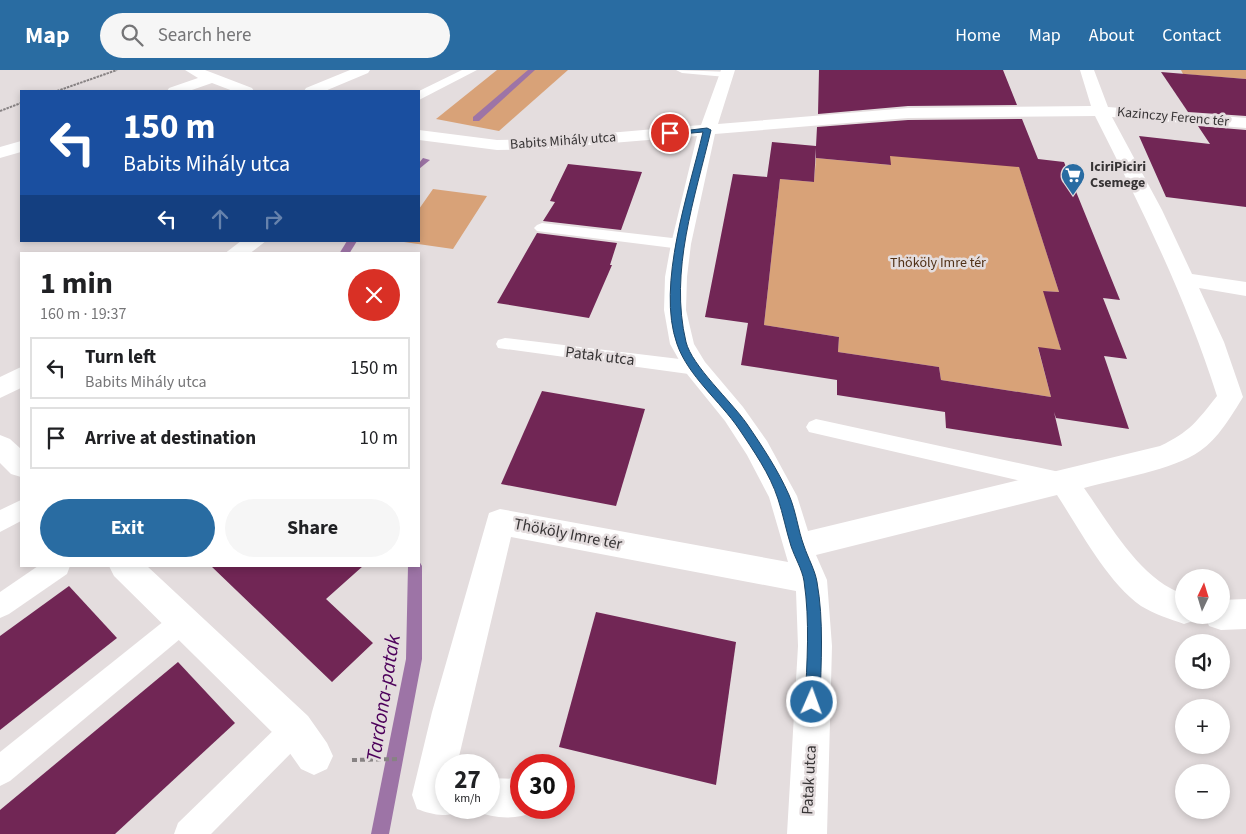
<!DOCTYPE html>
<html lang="en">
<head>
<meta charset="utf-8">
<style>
	body { margin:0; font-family:"Source Sans 3",sans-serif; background:#f6f6f6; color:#202124; height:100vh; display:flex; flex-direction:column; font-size:19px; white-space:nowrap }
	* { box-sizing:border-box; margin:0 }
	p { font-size:16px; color:#757577 }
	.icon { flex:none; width:28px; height:28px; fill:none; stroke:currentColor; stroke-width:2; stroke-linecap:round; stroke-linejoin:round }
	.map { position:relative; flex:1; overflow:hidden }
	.sheet { position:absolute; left:20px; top:182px; width:400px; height:315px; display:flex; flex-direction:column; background:#fff; border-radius:0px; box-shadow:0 2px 8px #0003 }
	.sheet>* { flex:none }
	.hud { position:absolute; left:20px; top:20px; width:400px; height:152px; border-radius:0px; box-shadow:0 2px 8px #0003; background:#1a4fa0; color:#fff; overflow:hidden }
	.needle { width:32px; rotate:4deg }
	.controls { position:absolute; left:1175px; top:499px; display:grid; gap:10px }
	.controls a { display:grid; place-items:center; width:55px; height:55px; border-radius:50%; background:#fff; box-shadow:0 2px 8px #0003; font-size:25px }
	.speed { position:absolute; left:435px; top:684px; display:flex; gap:10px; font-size:25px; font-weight:700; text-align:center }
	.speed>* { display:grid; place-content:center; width:65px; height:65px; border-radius:50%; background:#fff; box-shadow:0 2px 8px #0003; line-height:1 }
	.speed small { font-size:12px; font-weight:400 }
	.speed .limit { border:8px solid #d22; background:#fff; color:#111 }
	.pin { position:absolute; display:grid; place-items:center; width:42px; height:42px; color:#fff; margin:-21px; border:2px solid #fff; border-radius:50%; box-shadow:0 1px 5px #0007 }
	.me { position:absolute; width:55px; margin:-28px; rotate:2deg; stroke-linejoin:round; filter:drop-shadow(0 0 4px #0008) }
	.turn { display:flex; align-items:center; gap:18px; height:105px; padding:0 20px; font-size:22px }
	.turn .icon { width:65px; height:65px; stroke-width:2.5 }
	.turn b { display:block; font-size:35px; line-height:42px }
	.lanes { display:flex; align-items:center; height:48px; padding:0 20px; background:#0003; justify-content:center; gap:25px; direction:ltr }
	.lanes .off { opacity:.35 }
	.round { display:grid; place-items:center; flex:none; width:52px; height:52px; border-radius:26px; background:#f6f6f6 }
	.head { display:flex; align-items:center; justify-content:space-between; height:85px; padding:0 20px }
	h1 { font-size:30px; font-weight:700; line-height:38px }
	.action { display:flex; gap:10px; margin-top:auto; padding:10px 20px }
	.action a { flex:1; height:58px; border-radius:30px; background:#296ca2; color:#fff; font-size:20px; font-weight:700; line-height:58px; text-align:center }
	.action a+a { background:#f6f6f6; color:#202124 }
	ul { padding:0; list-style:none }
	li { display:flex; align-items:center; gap:15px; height:62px; margin:0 10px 8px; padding:0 10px; border:2px solid #e0e0e0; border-radius:0px }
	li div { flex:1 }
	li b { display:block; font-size:19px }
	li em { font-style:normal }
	header { display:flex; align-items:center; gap:30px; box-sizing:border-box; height:70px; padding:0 25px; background:#296ca2; color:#fff }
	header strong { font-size:24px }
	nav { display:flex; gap:28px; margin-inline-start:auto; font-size:18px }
	.search { width:350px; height:45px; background:#f6f6f6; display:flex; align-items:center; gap:12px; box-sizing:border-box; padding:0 18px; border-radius:28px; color:#757577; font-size:19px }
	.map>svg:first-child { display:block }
	.green { fill:#d8a278 }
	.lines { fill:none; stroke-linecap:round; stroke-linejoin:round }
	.stream { fill:#9d74a6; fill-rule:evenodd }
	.building { fill:#712655; fill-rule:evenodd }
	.path-far1 { stroke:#878283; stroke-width:2; stroke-dasharray:2.5 1; stroke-linecap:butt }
	.path { stroke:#878283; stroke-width:4; stroke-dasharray:5 3; stroke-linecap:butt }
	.service { fill:#fff; fill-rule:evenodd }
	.minor { fill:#fff; fill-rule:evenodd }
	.route { fill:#296ca2; stroke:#1b4669 }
	.labels { text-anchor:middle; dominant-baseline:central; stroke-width:5; stroke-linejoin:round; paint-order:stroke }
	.far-street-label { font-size:14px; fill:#373435; stroke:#e4ddde }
	.far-poi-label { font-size:14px; font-weight:bold; fill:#373435; stroke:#e4ddde; text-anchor:start }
	.far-park-label { font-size:14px; fill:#503117; stroke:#e4ddde }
	.street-label { font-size:16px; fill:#373435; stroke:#e4ddde }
	.near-water-label { font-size:21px; font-style:italic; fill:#4d005b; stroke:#e4ddde }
</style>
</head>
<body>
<header>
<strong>Map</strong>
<div class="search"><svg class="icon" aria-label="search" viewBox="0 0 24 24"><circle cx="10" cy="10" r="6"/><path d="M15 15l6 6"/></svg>Search here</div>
<nav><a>Home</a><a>Map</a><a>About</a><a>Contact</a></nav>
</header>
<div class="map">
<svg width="1246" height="764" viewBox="0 0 1246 764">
	<rect width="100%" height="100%" fill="#e4ddde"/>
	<!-- green -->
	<g class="green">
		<path d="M497,0H568L499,61L436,49Z"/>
		<path d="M1181,0H1246V9L1183,4Z"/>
		<path d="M890,85L1016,87L1059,222L1044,221L1061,280L1038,278L1051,327L941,310L939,297L838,282L839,267L764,255L780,109L814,112L816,88L890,95Z"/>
		<path d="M433,119L487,126L453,179L397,171H419V139Z"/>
	</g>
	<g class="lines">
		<!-- stream -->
		<g class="stream">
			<path d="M528,0H535L479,51H473V47Z"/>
			<path d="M423,88L430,90L419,99V93Z"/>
			<path d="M347,171H357L349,184H339Z"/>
			<path d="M419,491L422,496V589L389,764H371L406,589L408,496H419Z"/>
		</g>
	</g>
	<!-- building -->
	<g class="building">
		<path d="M819,0H1003L1017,35L908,36L818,44Z"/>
		<path d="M1161,2L1246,9V46L1188,42Z"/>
		<path d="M1022,49L1038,89L1064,92L1120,230L1103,228L1127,289L1104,286L1129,359L1056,348L1054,342L1062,376L946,358L945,342L837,325V310L741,295L748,253L705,247L733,104L767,107L772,72L816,76L817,57L908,50ZM816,78V88L891,95L890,86L1019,97L1059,222L1043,221L1061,280L1038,277L1051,327L941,310L939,297L838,282L839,267L764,255L780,109L814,112Z"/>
		<path d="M1198,56L1246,60V137L1166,127L1139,66L1210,74Z"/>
		<path d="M568,94L642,102L621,160L543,151L555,132L550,131Z"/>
		<path d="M537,163L617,173L610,195H612L589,248L497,233Z"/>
		<path d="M542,321L645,339L616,436L501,414Z"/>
		<path d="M211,496H363L326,529L373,573L332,612Z"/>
		<path d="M69,516L117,568L0,660V566Z"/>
		<path d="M596,542L736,572L716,715L559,677Z"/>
		<path d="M178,592L235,653L115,764H0V740Z"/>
	</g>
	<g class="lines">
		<!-- path-far1 -->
		<g class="path-far1">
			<path d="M57,21L117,0"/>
			<path d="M0,41L21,33"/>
		</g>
		<!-- path -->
		<path class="path" d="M352,690L398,689"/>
		<!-- service -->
		<g class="service">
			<path d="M462,0H477L419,30V21Z"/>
			<path d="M676,0L730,2L732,4L726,7L682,3Z"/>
			<path d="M542,153L681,169L689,174L681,179L537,161L534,158L537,155Z"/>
			<path d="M505,268L696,291L703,293L706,298L703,303L696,305L498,278L496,274L498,270Z"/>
			<path d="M816,349L1064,403L1072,406L1075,412L1072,418L1064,421L809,362L806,357L809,352Z"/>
			<path d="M21,430V451L0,462V440Z"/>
			<path d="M38,496H70L67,504L9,544L0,548V522Z"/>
			<path d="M183,539L192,543L196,551L192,559L10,711L0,716V682L174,543Z"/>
			<path d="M295,645L305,649L309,659L305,669L211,764H174L178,753L285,649Z"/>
		</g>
		<!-- minor -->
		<g class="minor">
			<path d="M185,0H205L252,18L254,21H233L212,13L189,21H167L169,18L198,8Z"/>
			<path d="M350,0H370L368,3L325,21H304L306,18Z"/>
			<path d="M721,0H735L718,54L908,38L1091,36L1080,0H1094L1108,37L1246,48V58L1112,47L1162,140L1192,204L1246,212V226L1199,218L1224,272L1243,327C1232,345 1218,369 1200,381C1173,400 1117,409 1084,418C1109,453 1141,511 1184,524V545H1198L1196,550L1184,554C1170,549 1154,544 1141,536C1107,512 1080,460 1057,425L816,485L827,510L832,576L827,764H787L798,576L796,521L511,467L457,695H446V738H461C449,750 431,744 417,739L412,725L432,642L489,443L500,439L788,492L769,427L747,385L725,351L687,304L670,274L664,240L665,207L671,174L697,66L539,79L497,80L419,70V60L497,70L539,69L701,55ZM1095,46C1141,137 1186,228 1217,326C1197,351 1190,362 1160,376L808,461L797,426L767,371L743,337L705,292L694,274L686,240L687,207L691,174L715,64L908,48Z"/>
			<path d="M21,71V82L0,88V77Z"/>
			<path d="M241,171H266L249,184H224Z"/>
			<path d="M21,297V318L0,328V307Z"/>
			<path d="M0,365L10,369L21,379V407L11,404L0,393Z"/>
			<path d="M109,496H147L308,646L327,673L333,686L327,699L314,705L301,699L282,672L114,506Z"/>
			<path d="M1246,529V559L1221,560L1209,556L1205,545H1221V530Z"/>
			<path d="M489,708L521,709V738H537L535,742C515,750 495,749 475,741L474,738H489Z"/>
		</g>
	</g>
	<!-- route -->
	<path class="route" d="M707,58L711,60C695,128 669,201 686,272C692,296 731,331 747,354C762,376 778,400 789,425C796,441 798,460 804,476C808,488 815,500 817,512C824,551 821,593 820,632L818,638L812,640L807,638L805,632C807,593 810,551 804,511C802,499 795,488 791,476C786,460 783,444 778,429C770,404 753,380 739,359C720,331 688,306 677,274C656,215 689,122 703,62L670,65L666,63Z"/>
	<!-- icons -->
	<defs>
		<g id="supermarket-pin" transform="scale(1.25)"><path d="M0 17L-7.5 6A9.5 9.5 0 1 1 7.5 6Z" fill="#296ca2" stroke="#e4ddde"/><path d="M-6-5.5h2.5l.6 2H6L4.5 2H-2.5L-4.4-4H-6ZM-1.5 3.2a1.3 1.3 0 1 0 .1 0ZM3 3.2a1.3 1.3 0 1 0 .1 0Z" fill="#fff"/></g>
	</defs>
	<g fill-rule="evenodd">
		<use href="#supermarket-pin" x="1073" y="105"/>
	</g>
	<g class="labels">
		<!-- far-street labels -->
		<g class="far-street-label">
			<text transform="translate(1173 47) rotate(5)">Kazinczy Ferenc tér</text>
			<text transform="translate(563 71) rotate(-4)">Babits Mihály utca</text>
		</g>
		<!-- far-poi labels -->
		<g class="far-poi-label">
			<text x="1090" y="97">IciriPiciri<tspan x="1090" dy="16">Csemege</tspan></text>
		</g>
		<!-- far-park labels -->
		<g class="far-park-label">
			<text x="938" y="193">Thököly Imre tér</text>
		</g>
		<!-- street labels -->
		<g class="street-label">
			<text transform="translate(600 286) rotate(7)">Patak utca</text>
			<text transform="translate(568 464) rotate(11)">Thököly Imre tér</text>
			<text transform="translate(809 710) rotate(-87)">Patak utca</text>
		</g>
		<!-- near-water labels -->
		<g class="near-water-label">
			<text transform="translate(383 628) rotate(-81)">Tardona-patak</text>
		</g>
	</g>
</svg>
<div class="controls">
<a><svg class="needle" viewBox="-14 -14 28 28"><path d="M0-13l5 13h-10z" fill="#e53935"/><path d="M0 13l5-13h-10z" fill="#757577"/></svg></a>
<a><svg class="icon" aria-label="sound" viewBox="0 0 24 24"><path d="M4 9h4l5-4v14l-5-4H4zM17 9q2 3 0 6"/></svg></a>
<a>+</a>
<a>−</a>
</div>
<div class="speed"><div>27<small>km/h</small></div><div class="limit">30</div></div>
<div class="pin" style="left:670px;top:63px;background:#d93025"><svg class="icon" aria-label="arrive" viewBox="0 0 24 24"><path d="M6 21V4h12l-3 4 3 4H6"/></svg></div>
<svg class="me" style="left:812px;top:632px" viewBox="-20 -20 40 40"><circle r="17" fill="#296ca2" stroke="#fff" stroke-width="3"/><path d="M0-11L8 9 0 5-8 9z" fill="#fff"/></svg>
<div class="hud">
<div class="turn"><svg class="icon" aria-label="left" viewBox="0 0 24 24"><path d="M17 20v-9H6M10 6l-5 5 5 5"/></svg><div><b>150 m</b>Babits Mihály utca</div></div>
<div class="lanes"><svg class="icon" aria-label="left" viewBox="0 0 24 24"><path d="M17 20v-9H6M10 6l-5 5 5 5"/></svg><svg class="icon off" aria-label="ahead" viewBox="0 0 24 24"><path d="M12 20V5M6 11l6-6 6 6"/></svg><svg class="icon off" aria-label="right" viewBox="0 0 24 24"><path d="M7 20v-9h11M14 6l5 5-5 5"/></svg></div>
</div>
<section class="sheet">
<div class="head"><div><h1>1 min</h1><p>160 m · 19:37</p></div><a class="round" style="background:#d93025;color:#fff"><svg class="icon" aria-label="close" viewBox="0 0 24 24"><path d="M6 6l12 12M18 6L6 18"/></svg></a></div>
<ul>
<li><svg class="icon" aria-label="left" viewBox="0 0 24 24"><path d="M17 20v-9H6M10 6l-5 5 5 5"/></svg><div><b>Turn left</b><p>Babits Mihály utca</p></div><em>150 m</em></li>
<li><svg class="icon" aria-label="arrive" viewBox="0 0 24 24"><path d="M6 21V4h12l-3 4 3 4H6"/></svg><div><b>Arrive at destination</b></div><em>10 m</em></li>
</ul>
<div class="action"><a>Exit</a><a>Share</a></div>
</section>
</div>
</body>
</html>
